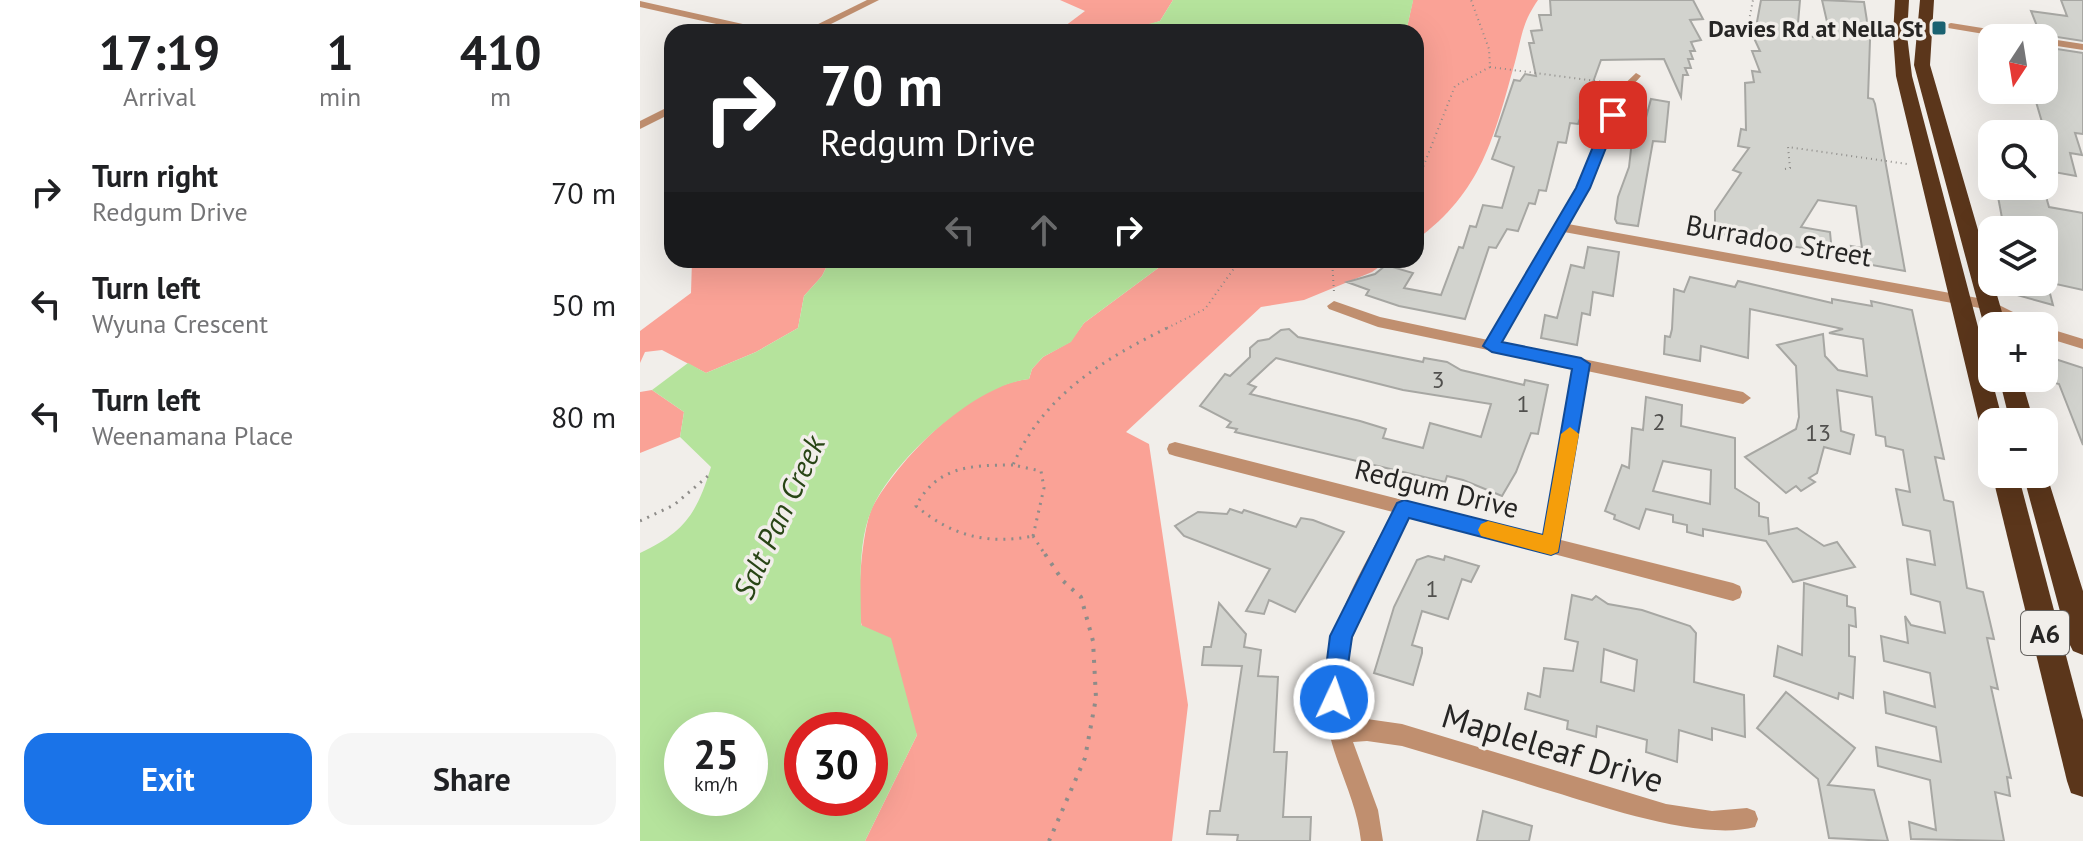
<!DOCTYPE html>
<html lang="en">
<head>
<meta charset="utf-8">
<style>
	body { margin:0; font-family:"PT Sans",sans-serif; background:#f6f6f6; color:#202124; height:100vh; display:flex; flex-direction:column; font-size:30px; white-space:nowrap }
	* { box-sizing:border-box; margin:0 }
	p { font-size:26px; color:#757577 }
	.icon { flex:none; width:44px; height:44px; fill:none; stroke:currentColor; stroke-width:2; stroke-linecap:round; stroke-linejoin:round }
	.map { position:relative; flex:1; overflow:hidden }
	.sheet { display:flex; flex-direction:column; background:#fff; width:640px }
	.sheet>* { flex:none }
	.hud { position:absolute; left:24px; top:24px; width:760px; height:244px; border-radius:24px; box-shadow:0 8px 32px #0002; background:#202124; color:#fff; overflow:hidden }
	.needle { width:52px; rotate:192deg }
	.controls { position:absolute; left:1338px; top:24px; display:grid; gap:16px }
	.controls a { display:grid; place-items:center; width:80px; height:80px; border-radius:16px; background:#fff; box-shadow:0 8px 32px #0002; font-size:40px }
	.speed { position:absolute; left:24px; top:712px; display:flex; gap:16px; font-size:40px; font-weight:700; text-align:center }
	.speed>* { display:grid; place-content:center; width:104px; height:104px; border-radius:50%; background:#fff; box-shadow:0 8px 32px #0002; line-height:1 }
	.speed small { font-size:20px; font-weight:400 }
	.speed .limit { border:12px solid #d22; background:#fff; color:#111 }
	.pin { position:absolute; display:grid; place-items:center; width:68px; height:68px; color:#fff; margin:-34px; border-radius:16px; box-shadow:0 4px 12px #0006 }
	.me { position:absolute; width:88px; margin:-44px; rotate:3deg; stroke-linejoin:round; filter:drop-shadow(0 0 6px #0008) }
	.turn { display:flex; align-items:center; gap:28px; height:168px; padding:0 24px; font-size:36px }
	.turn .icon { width:104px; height:104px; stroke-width:2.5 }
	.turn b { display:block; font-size:56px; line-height:68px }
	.lanes { display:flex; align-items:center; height:76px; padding:0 24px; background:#0003; justify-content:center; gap:40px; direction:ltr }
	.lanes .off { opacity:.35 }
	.eta { display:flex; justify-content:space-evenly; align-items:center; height:136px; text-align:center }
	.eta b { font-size:48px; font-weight:700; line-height:56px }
	.primary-button { display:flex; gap:16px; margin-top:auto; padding:16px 24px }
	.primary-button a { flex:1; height:92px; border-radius:24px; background:#1a73e8; color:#fff; font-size:32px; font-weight:700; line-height:92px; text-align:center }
	.primary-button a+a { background:#f6f6f6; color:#202124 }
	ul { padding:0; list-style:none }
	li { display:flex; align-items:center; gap:24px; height:112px; padding:0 24px }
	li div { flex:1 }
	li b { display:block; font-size:30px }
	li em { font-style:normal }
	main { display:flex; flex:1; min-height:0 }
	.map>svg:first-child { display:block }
	.forest { fill:#faa296 }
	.water { fill:#b5e39c; fill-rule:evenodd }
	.building { fill:#d2d3ce; stroke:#a7a7a3; stroke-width:2; fill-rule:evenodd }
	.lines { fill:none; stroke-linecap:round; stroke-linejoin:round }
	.path-far2 { stroke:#8e8c89; stroke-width:2; stroke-dasharray:1 4; stroke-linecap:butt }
	.path-far1 { stroke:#8e8c89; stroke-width:3; stroke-dasharray:2 6; stroke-linecap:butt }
	.path { stroke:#8e8c89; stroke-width:4; stroke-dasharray:3 8; stroke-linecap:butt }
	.street { fill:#c08f6f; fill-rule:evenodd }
	.highway { fill:#5b361b; fill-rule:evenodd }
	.route { fill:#1a73e8; stroke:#114b97; stroke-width:2 }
	.slow { fill:#f59e0b }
	.poi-dot { fill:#1a6271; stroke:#f1eeea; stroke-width:3 }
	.labels { text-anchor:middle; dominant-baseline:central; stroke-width:7; stroke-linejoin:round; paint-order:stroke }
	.far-poi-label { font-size:24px; font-weight:bold; fill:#262524; stroke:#f1eeea; text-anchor:end }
	.number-label { font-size:24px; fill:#51504e }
	.shield { fill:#f1eeea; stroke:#63615f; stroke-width:2 }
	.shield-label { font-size:26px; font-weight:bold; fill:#262524 }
	.street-label { font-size:28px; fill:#262524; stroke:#f1eeea }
	.water-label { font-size:30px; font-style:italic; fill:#284515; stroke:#f1eeea }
	.near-street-label { font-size:34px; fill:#262524; stroke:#f1eeea }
</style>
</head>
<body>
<main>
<section class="sheet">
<div class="eta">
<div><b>17:19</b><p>Arrival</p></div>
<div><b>1</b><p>min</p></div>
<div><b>410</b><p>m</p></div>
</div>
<ul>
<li><svg class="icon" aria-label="right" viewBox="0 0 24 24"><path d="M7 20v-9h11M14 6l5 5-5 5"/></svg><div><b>Turn right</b><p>Redgum Drive</p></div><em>70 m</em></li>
<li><svg class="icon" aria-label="left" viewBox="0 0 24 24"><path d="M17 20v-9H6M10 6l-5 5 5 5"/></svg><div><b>Turn left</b><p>Wyuna Crescent</p></div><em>50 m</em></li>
<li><svg class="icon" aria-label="left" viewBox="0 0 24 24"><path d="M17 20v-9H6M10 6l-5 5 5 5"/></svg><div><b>Turn left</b><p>Weenamana Place</p></div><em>80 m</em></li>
</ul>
<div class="primary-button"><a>Exit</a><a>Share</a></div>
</section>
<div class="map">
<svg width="1443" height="841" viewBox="0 0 1443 841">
	<rect width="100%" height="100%" fill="#f1eeea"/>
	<!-- forest -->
	<g class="forest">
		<path d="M420,0H533L520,21L502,27L513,32H417L445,11Z"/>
		<path d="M773,0H898C882,23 882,36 875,62C854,137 842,192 776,240V32H766Z"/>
		<path d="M52,260H190L182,276L164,296L158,328L116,352L66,373L22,350L5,352L0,363V331L51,293Z"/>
		<path d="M529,260H749L732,272L664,300L621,307L486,432L509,444L548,705L532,841H225L277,735C262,706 230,656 222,627C216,605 222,526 233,506C261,457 331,384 389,379L392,369L403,357L430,342L444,323Z"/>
		<path d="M12,390L44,412L40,437L0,453V392Z"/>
	</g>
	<!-- water -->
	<g class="water">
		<path d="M533,0H773V1L766,32H513L501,26L520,21Z"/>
		<path d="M190,260H529L444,323L431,342L403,357L392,369L389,379C336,384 253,460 232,509C217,542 221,590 221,625L251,638L277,735L225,841H0V553C45,532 57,513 71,467L40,437L44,412L12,390L48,363L66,373L116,352L158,328L164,296L182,276ZM42,730H110V798H42ZM162,730H230V798H162Z"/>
	</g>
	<!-- building -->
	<g class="building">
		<path d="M910,0H1053L1063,19L1050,20L1061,40L1051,42L1055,51H1050L1053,59H1048L1051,68H1045L1048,75H1043L1041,97L1024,59L961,60L938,124L930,123L926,143L918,142L906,191L899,190L895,204L889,203L878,231L867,229L856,248L849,247L825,319L759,306L726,295L729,290L707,282L735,274L746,265L773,273L764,288L801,295L819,247L823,248L830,226L836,227L843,205L862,208L874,167L852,159L860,137L855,136L874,80L880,81L885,74L896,76L889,43H894L891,31L902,30L899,15H911Z"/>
		<path d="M1121,0H1160L1157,35L1191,39L1182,0L1224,2L1230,40L1228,98L1233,99L1235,104L1265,271L1215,262L1211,246L1222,248L1216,206L1178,200L1161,227L1190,232L1192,253L1075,233V211L1101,173L1093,170L1109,148L1098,146L1101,129L1106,130L1105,83L1114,82L1112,71L1120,72L1112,51H1120L1114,38Z"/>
		<path d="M1421,0H1443V41L1404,35V27L1397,26L1391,11L1427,16Z"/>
		<path d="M1404,47L1443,53V134L1435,133L1442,155L1430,153L1436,176L1408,171L1404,157V129L1394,95L1413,94Z"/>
		<path d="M1011,99L1029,102L1025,142L1013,141L998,226L977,223L975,219L978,197L989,167L994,123L1004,125Z"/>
		<path d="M1356,186H1403L1409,207L1443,213V290L1407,282L1413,305L1359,290L1356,282H1405L1404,230H1370L1367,218H1362Z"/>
		<path d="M948,247L979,252L973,296L953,292L950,315L942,313L937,345L901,338L905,315L917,318L931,265L944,268Z"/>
		<path d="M1050,277L1095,287L1098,281L1192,303V299L1232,306L1231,301L1272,310L1304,459L1295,457L1304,500L1313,502L1327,588L1343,592L1354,639L1347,638L1358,689L1351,687L1371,778L1367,777L1370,796L1355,792L1364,841L1271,839L1269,822L1296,830L1290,780L1238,766L1236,747L1301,762L1296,727L1246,713L1244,692L1295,707L1290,673L1244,661L1241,636L1268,643L1265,616L1271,625L1305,633L1300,602L1271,594L1267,559L1295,565L1290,531L1263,525L1256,489L1270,492L1263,450L1246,446L1245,437L1236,435L1232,397L1197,390L1201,431L1214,435L1210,454L1184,447L1177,473L1169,478L1175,482L1161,491L1156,486L1146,493L1105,457L1156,429L1159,417L1156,366L1137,345L1183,334L1185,356L1198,370L1227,376L1223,339L1189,333L1203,329L1110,309L1108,358L1061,346L1060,361L1024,354L1025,336L1030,337L1032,329L1034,289L1044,292Z"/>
		<path d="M649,329L658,337L783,362L784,358L807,362L821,370L884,385L885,380L908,385L898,434L891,433L876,472L862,496L823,480L807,476L805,482L595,432L597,429L587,427L591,422L560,406L585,374L590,376L610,357V348L618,341L629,339L641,330ZM636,358L763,390L851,404L841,437L790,423L783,448L743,438L746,429L720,421L610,394L616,387L608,384Z"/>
		<path d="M1409,357L1443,368V445L1419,384L1415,383Z"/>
		<path d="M1006,397L1042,405L1041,426L1095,438V488L1119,503V516L1128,518L1129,534L1157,528L1184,546L1197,542L1215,567L1153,582L1126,541L1063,529V536L1047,532V525L1033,522V515L1006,509L999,529L974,519L975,515L965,511L982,465L989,468L992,428L1003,430ZM1023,461L1071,470L1070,504L1013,491Z"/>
		<path d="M590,509L602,513L604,510L656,527L661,518L673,520L704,532L655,612L629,600L624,614L606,611L630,569L544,536L535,526L558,512L587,514Z"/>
		<path d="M788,556L804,560L805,556L839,566L831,582L822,579L808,619L782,611L772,645L782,648V653L773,685L734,673L754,607L777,560Z"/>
		<path d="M1164,583L1207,596V606L1215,608L1216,627L1209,625V656L1215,657L1213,698L1199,693L1198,699L1134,676L1138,646L1162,655Z"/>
		<path d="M932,595L952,600L956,596L968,604L1002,610L1050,626L1056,633L1054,682L1104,695L1105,737L1072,728V740L1039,730L1037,762L1006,752L1007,740L957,726L956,737L927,729L928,721L885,709L888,693L900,697L904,668L933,671L938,642L925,639ZM964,649L997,660L994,691L961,682Z"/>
		<path d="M579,603L606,634L604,647L621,650L618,676L638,677L634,752H647L643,817H671L670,841H597L598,835L567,834L570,811H580L602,666L562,665L564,647H571Z"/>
		<path d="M1146,692L1215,748L1188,785L1234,790L1248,841L1189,838L1178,779L1117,728Z"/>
		<path d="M843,811L892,826L889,841H837Z"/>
	</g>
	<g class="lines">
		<!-- path-far2 -->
		<g class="path-far2">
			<path d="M1108,26L1113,0"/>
			<path d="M850,67L971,83"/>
			<path d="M1145,169L1150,168L1148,147L1267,164"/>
			<path d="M776,185L815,86L850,67L849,49L831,0"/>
			<path d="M692,260L694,292"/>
			<path d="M527,328L565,309L595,267L631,260"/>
		</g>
		<!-- path-far1 -->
		<g class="path-far1">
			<path d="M373,465C331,465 297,466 276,506C312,536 347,545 393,536"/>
			<path d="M0,521L34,505L68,476"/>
			<path d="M393,536L404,488L401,471L373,465C404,394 464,359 531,326"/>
			<path d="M393,536L406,556"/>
		</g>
		<!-- path -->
		<path class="path" d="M405,554L423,581L441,597L453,641L456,698L445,758L409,841"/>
		<!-- street -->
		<g class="street">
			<path d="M227,0H239L175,32H162Z"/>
			<path d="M0,1L125,29L130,32H112L0,7Z"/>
			<path d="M1311,23L1386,35L1391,38H1368L1308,28V24Z"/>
			<path d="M1404,38L1443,44V50L1404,44Z"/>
			<path d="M996,73L1001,76L986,93L949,188L928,224L1349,300L1393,322L1395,326H1376L1345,309L924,232L861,342L1103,392L1111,398L1103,404L947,371L921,540L1093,583L1100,586L1102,592L1100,598L1093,601L769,516C732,587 697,639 707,722L727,719L762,724L1026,804L1072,811L1107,808L1115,811L1118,819L1115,827C1063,841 966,808 914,792C863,776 813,761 762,746L727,741L713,742L738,810L743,841H721C717,803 699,772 690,736C668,654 716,581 753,512L535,456L529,454L527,449L529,444L535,442L904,536L933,368L738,327L689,309L687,306L694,301L740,317L848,340L937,188L976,92Z"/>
			<path d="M32,105V113L0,129V121Z"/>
			<path d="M1404,327L1443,339V349L1404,337Z"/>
		</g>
		<!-- highway -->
		<g class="highway">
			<path d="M1255,0H1269L1267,35L1272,76L1363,422H1352V435L1343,433L1340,426L1256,76L1253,35Z"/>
			<path d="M1280,0H1294L1290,65L1366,326H1352V333L1344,326L1274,65Z"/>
			<path d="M1359,378H1381L1394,422H1370Z"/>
			<path d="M1404,466L1443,591V655L1433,651L1428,641L1383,474H1404Z"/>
			<path d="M1352,474H1378L1443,720V797L1431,793L1427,781Z"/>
		</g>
	</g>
	<!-- route -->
	<path class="route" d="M973,111L979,115L950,188L862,342L941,358L950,364L918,552L911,555L769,518L712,637L702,707L694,710L686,707L682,699L690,636L757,503L764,500L903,535L932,369L852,352L843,346L936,188L966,115Z"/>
	<!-- slow -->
	<path class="slow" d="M930,427L939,434L918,552L911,555L841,536L838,530L841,524L848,521L903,535L921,434Z"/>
	<!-- markers -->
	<rect class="poi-dot" x="1291" y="20" width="16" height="16" rx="4"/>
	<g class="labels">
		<!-- far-poi labels -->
		<g class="far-poi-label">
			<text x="1283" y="28">Davies Rd at Nella St</text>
		</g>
		<!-- number labels -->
		<g class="number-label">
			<text x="798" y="379">3</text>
			<text x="883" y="403">1</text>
			<text x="1019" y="421">2</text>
			<text x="1178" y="432">13</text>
			<text x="792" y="588">1</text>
		</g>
		<!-- shield labels -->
		<rect class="shield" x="1381" y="611" width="48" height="44" rx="6"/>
		<g class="shield-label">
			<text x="1405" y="633">A6</text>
		</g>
		<!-- street labels -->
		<g class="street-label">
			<text transform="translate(1139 240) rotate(10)">Burradoo Street</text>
			<text transform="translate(797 488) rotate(14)">Redgum Drive</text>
		</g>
		<!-- water labels -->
		<g class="water-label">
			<text transform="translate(138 517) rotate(-65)">Salt Pan Creek</text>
		</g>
		<!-- near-street labels -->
		<g class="near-street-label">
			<text transform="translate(913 747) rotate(17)">Mapleleaf Drive</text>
		</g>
	</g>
</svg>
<div class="controls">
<a><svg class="needle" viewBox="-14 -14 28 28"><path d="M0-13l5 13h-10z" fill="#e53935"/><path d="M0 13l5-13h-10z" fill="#757577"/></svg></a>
<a><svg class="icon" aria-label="search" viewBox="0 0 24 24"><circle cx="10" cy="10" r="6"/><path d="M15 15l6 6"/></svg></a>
<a><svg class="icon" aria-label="layers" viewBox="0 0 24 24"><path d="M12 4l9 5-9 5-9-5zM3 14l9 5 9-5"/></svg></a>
<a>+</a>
<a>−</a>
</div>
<div class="speed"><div>25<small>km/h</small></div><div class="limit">30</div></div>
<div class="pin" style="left:973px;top:115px;background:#d93025"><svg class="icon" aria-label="arrive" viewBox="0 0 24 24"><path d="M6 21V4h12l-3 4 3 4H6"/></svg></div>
<svg class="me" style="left:694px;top:699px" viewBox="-20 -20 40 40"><circle r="17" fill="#1a73e8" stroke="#fff" stroke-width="3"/><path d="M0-11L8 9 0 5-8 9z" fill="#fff"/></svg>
<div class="hud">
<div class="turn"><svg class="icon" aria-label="right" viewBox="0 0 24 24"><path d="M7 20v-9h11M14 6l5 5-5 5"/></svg><div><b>70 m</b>Redgum Drive</div></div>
<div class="lanes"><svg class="icon off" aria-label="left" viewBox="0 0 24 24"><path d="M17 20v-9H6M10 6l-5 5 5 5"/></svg><svg class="icon off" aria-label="ahead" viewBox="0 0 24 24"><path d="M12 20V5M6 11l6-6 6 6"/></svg><svg class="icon" aria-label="right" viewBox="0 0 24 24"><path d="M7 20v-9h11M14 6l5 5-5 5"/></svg></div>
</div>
</div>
</main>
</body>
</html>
